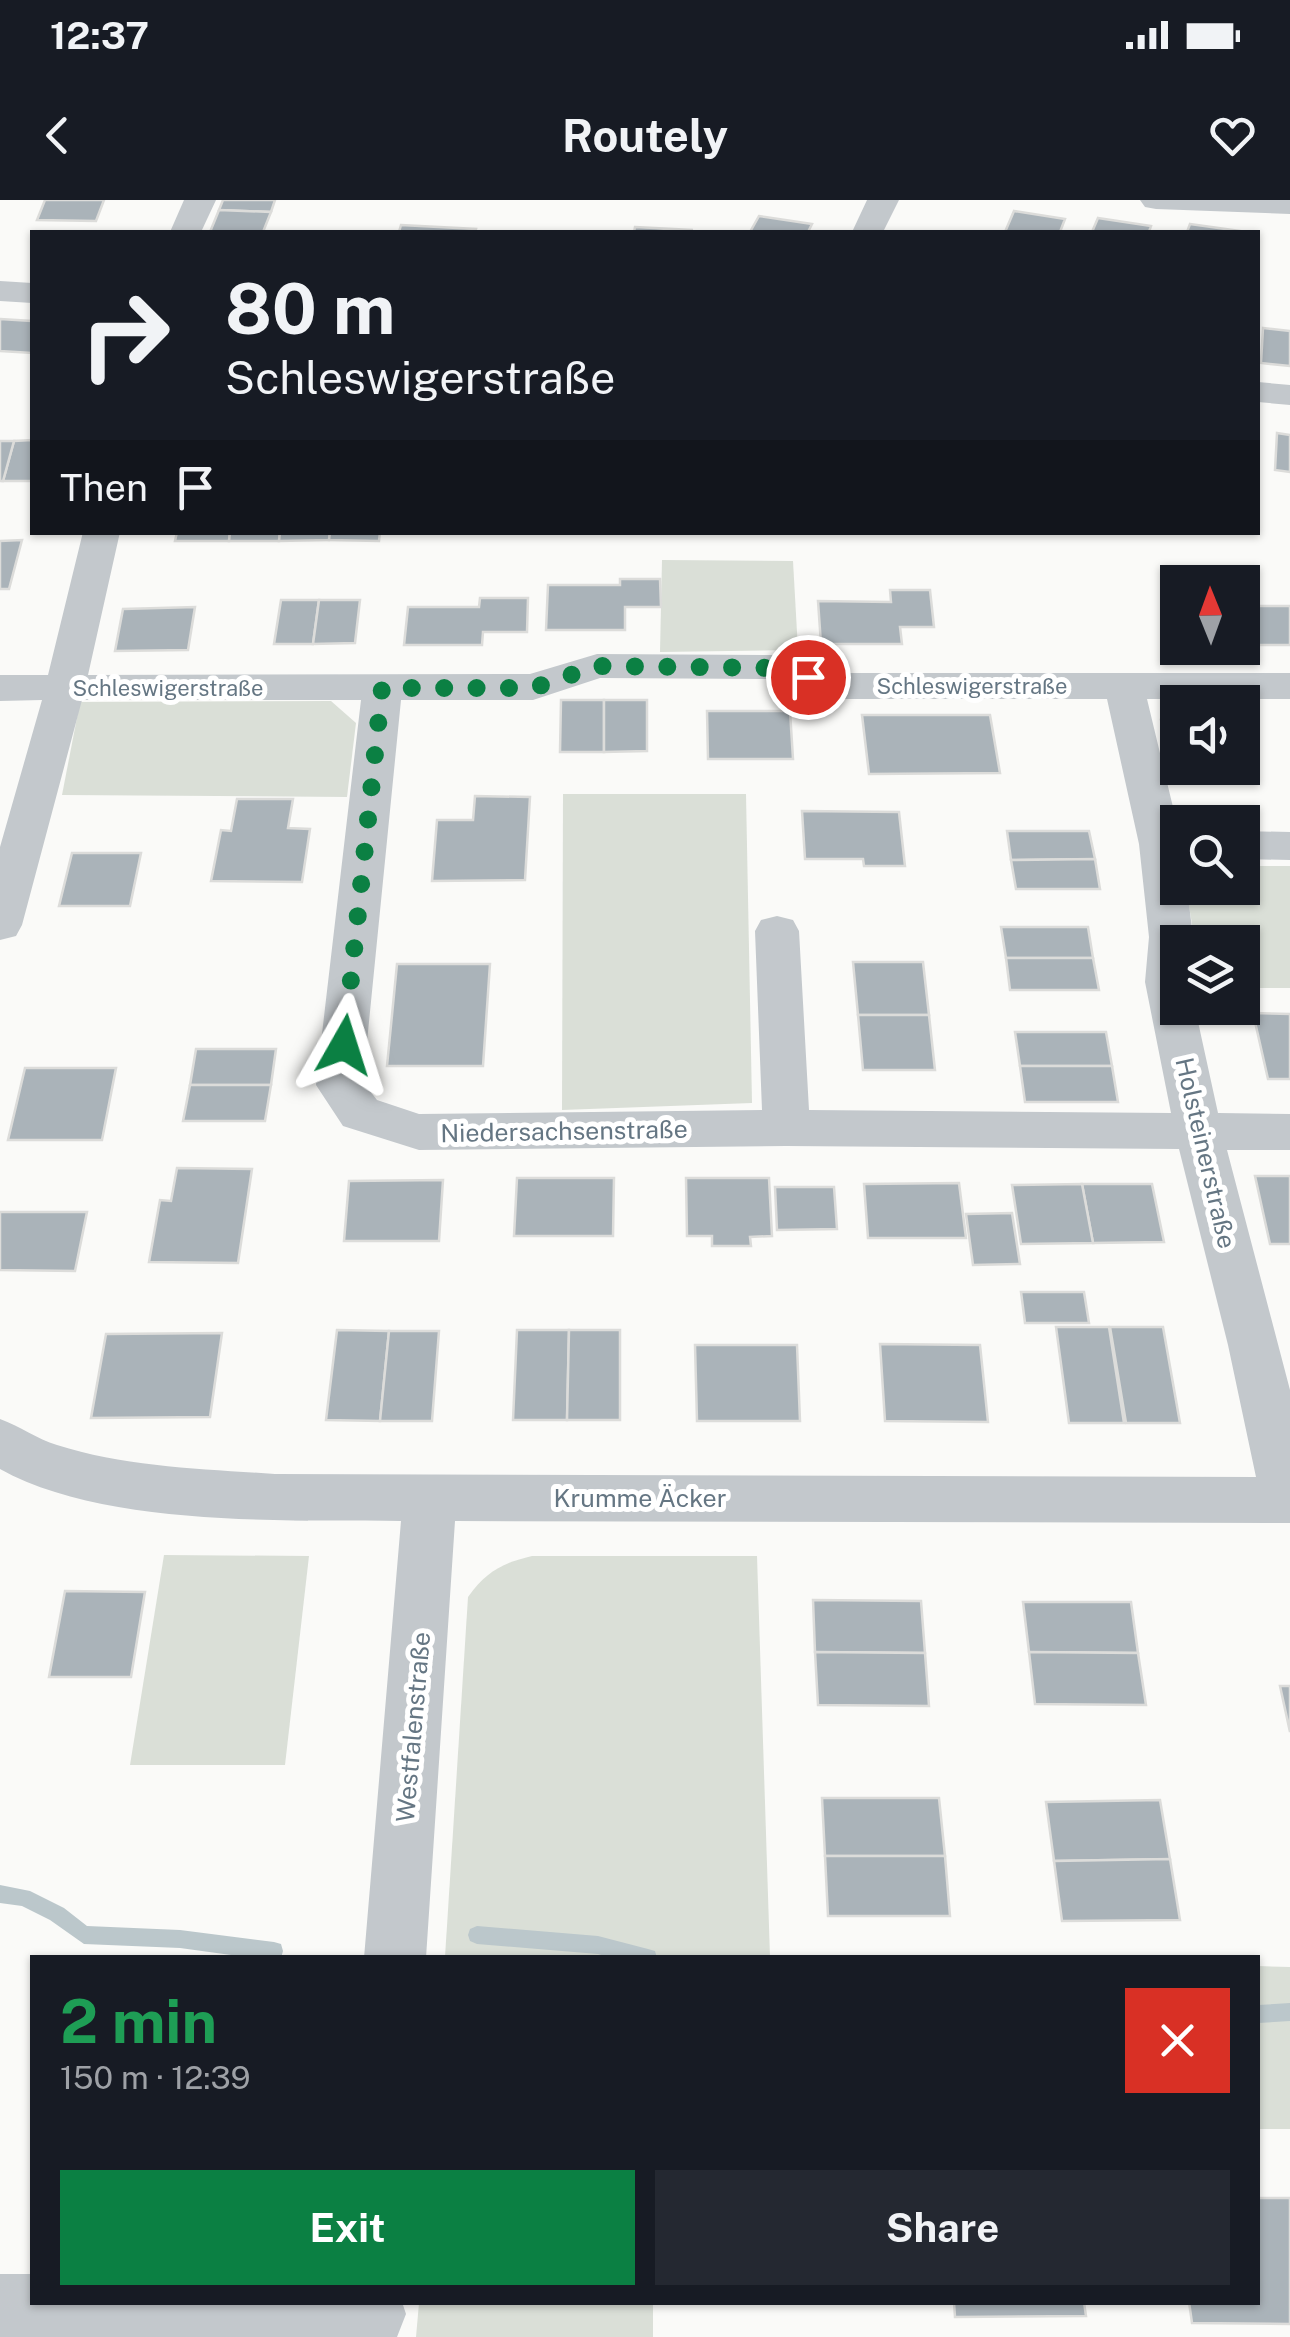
<!DOCTYPE html>
<html lang="en">
<head>
<meta charset="utf-8">
<style>
	body { margin:0; font-family:"Public Sans",sans-serif; background:#242831; color:#f1f3f6; height:100vh; display:flex; flex-direction:column; font-size:38px; white-space:nowrap }
	* { box-sizing:border-box; margin:0 }
	p { font-size:32px; color:#9ea1a6 }
	.icon { flex:none; width:55px; height:55px; fill:none; stroke:currentColor; stroke-width:2; stroke-linecap:round; stroke-linejoin:round }
	.map { position:relative; flex:1; overflow:hidden }
	.panel { position:absolute; left:30px; top:1755px; width:1230px; height:350px; display:flex; flex-direction:column; background:#171b24; border-radius:0px; box-shadow:0 2px 8px #0004 }
	.panel>* { flex:none }
	.guide { position:absolute; left:30px; top:30px; width:1230px; height:305px; border-radius:0px; box-shadow:0 2px 8px #0004; background:#171b24; color:#f1f3f6; overflow:hidden }
	.needle { width:65px; rotate:359deg }
	.fabs { position:absolute; left:1160px; top:365px; display:grid; gap:20px }
	.fabs a { display:grid; place-items:center; width:100px; height:100px; border-radius:0px; background:#171b24; box-shadow:0 2px 8px #0004; font-size:50px }
	.pin { position:absolute; display:grid; place-items:center; width:85px; height:85px; color:#fff; margin:-42px; border:5px solid #fff; border-radius:50%; box-shadow:0 2px 10px #0007 }
	.me { position:absolute; width:110px; margin:-55px; rotate:6deg; stroke-linejoin:round; filter:drop-shadow(0 0 8px #0008) }
	.turn { display:flex; align-items:center; gap:35px; height:210px; padding:0 30px; font-size:45px }
	.turn .icon { width:130px; height:130px; stroke-width:2.5 }
	.turn b { display:block; font-size:70px; line-height:85px }
	.then { display:flex; align-items:center; height:95px; padding:0 30px; background:#0003; gap:20px; font-size:38px }
	.round { display:grid; place-items:center; flex:none; width:105px; height:105px; border-radius:0px; background:#242831 }
	.summary { display:flex; align-items:center; justify-content:space-between; height:170px; padding:0 30px }
	h1 { font-size:60px; font-weight:700; line-height:75px; color:#1e9e55 }
	.button { display:flex; gap:20px; margin-top:auto; padding:20px 30px }
	.button a { flex:1; height:115px; border-radius:0px; background:#0b8043; color:#fff; font-size:40px; font-weight:700; line-height:115px; text-align:center }
	.button a+a { background:#242831; color:#f1f3f6 }
	.status { display:flex; justify-content:space-between; align-items:center; height:70px; padding:0 50px; background:#171b24; direction:ltr }
	.status svg { height:28px; fill:currentColor }
	header { display:flex; justify-content:space-between; align-items:center; height:130px; padding:0 30px; background:#171b24; font-size:45px; font-weight:700 }
	.map>svg:first-child { display:block }
	.green { fill:#dadfd7 }
	.lines { fill:none; stroke-linecap:round; stroke-linejoin:round }
	.stream { fill:#bbc7cb; fill-rule:evenodd }
	.building { fill:#aab3b9; stroke:#dcdcda; stroke-width:2.5 }
	.minor { fill:#c3c8cc; fill-rule:evenodd }
	.route { stroke:#0b8043; stroke-width:18; stroke-dasharray:0 32.4 }
	.labels { text-anchor:middle; dominant-baseline:central; stroke-width:10; stroke-linejoin:round; paint-order:stroke }
	.far-street-label { font-size:22px; fill:#657683; stroke:#fff }
	.street-label { font-size:25px; fill:#657683; stroke:#fff }
</style>
</head>
<body>
<div class="status"><b>12:37</b><svg viewBox="0 0 49 12"><path d="M0 12V9h3v3zM5 12V6h3v6zM10 12V3h3v9zM15 12V0h3v12zM26 1h20v11H26zM47 4h2v5h-2z"/></svg></div>
<header><svg class="icon" aria-label="back" viewBox="0 0 24 24"><path d="M15 5l-7 7 7 7"/></svg>Routely<svg class="icon" aria-label="heart" viewBox="0 0 24 24"><path d="M12 20l-8-8c-3-5 5-10 8-4 3-6 11-1 8 4z"/></svg></header>
<div class="map">
<svg width="1290" height="2137" viewBox="0 0 1290 2137">
	<rect width="100%" height="100%" fill="#fafaf8"/>
	<!-- green -->
	<g class="green">
		<path d="M662,360L793,361L798,450L660,452Z"/>
		<path d="M331,501L356,523L347,597L62,595L80,502Z"/>
		<path d="M563,594H746L752,903L562,910Z"/>
		<path d="M1243,666H1290V788H1243L1242,742H1195L1186,688H1242Z"/>
		<path d="M164,1355L309,1356L285,1565H130Z"/>
		<path d="M532,1356H757L770,1757H445L468,1397C486,1372 502,1363 532,1356Z"/>
		<path d="M1258,1766L1290,1767V1929H1258Z"/>
		<path d="M419,2103H653V2137H416Z"/>
	</g>
	<g class="lines">
		<!-- stream -->
		<g class="stream">
			<path d="M0,1685L30,1691L64,1708L87,1726L180,1730L274,1742L281,1744L283,1751L281,1758H253L180,1748L84,1744L50,1720L22,1706L0,1703Z"/>
			<path d="M477,1726L598,1736L648,1749L655,1751L657,1758H611L598,1754L477,1744L470,1741L468,1735L470,1729Z"/>
			<path d="M1290,1803V1821L1258,1823V1805Z"/>
		</g>
	</g>
	<!-- building -->
	<g class="building">
		<path d="M45,0H104L96,21L37,20Z"/>
		<path d="M223,0H275L271,12L219,10Z"/>
		<path d="M219,10L271,12L263,32H210Z"/>
		<path d="M1014,11L1065,19L1060,32H1005Z"/>
		<path d="M759,16L812,24L808,32H750Z"/>
		<path d="M1098,18L1151,26L1149,32H1092Z"/>
		<path d="M1190,24L1247,32H1187Z"/>
		<path d="M401,25L476,29L475,32H399Z"/>
		<path d="M635,27L693,30L634,32Z"/>
		<path d="M0,119L32,121V153L0,151Z"/>
		<path d="M1263,128L1290,131V166L1261,163Z"/>
		<path d="M1277,233L1290,235V272L1275,270Z"/>
		<path d="M32,240V281H3L14,241Z"/>
		<path d="M0,241H14L3,281H0Z"/>
		<path d="M177,332H230L229,341H175Z"/>
		<path d="M230,332H280L279,341H229Z"/>
		<path d="M280,332H330L329,340L279,341Z"/>
		<path d="M330,332H380L379,341L329,340Z"/>
		<path d="M22,340L9,389H0V341Z"/>
		<path d="M620,379H660L661,407H625V430H546L548,385H620Z"/>
		<path d="M890,390H930L934,427H900L902,444H821L818,401L891,402Z"/>
		<path d="M480,398H528L527,432H483L482,445H404L408,407H479Z"/>
		<path d="M281,400H319L313,444H274Z"/>
		<path d="M319,400H360L355,443L313,444Z"/>
		<path d="M1242,406H1290V445H1245Z"/>
		<path d="M195,407L188,450L115,451L123,409Z"/>
		<path d="M561,500H604V552H560Z"/>
		<path d="M604,500H647V551L604,552Z"/>
		<path d="M707,511H790L793,559H708Z"/>
		<path d="M862,515H990L1000,573L869,574Z"/>
		<path d="M1161,520H1178V562H1170Z"/>
		<path d="M475,596L530,597L525,680L432,681L437,620H473Z"/>
		<path d="M237,599H293L288,628L310,629L302,682L211,681L221,630L231,631Z"/>
		<path d="M802,611L899,612L905,666H864L863,659H805Z"/>
		<path d="M1007,631H1089L1095,659L1011,660Z"/>
		<path d="M72,653H141L130,706H59Z"/>
		<path d="M1095,659L1100,689H1016L1011,660Z"/>
		<path d="M1001,727H1088L1093,758H1006Z"/>
		<path d="M1006,758H1093L1099,790H1010Z"/>
		<path d="M853,762H923L929,815H858Z"/>
		<path d="M397,764H490L483,866H387Z"/>
		<path d="M1253,813L1290,814V879H1268Z"/>
		<path d="M858,815H929L935,870H863Z"/>
		<path d="M1015,832H1106L1112,866H1020Z"/>
		<path d="M196,849H276L271,885H190Z"/>
		<path d="M1020,866H1112L1118,902H1025Z"/>
		<path d="M25,868H116L102,940H8Z"/>
		<path d="M190,885H271L265,921H183Z"/>
		<path d="M177,968L252,969L238,1063L149,1062L160,1000L171,1001Z"/>
		<path d="M1255,976H1290V1044H1270Z"/>
		<path d="M517,978H614L613,1036H514Z"/>
		<path d="M686,978H769L772,1036L750,1037L751,1046H712V1036H687Z"/>
		<path d="M443,980L439,1041H344L349,981Z"/>
		<path d="M959,983L966,1038H868L864,984Z"/>
		<path d="M1082,984H1152L1164,1042L1093,1043Z"/>
		<path d="M1082,984L1093,1043L1021,1044L1012,985Z"/>
		<path d="M775,987H834L837,1029L777,1030Z"/>
		<path d="M0,1012H87L75,1071L0,1070Z"/>
		<path d="M1012,1013L1020,1064L973,1065L966,1014Z"/>
		<path d="M1021,1092H1084L1089,1123H1025Z"/>
		<path d="M1056,1127H1109L1124,1223H1069Z"/>
		<path d="M1110,1127H1163L1180,1223H1126Z"/>
		<path d="M337,1130L389,1131L380,1221L326,1220Z"/>
		<path d="M517,1130H569L567,1220H513Z"/>
		<path d="M569,1130H620V1220H567Z"/>
		<path d="M389,1131H439L432,1221H380Z"/>
		<path d="M222,1133L210,1217L91,1218L106,1134Z"/>
		<path d="M880,1144L980,1145L988,1222L885,1221Z"/>
		<path d="M695,1145H797L800,1221H697Z"/>
		<path d="M65,1391L145,1392L131,1477H49Z"/>
		<path d="M813,1400L921,1401L925,1453L815,1452Z"/>
		<path d="M1023,1402H1131L1138,1453L1029,1452Z"/>
		<path d="M815,1452L925,1453L929,1506L818,1505Z"/>
		<path d="M1029,1452L1138,1453L1146,1505L1035,1504Z"/>
		<path d="M1280,1486H1290V1532Z"/>
		<path d="M822,1598H939L945,1656H825Z"/>
		<path d="M1160,1600L1170,1659L1054,1661L1046,1602Z"/>
		<path d="M825,1656H945L950,1716H828Z"/>
		<path d="M1170,1659L1180,1720L1062,1721L1054,1661Z"/>
		<path d="M1258,1998H1290V2124L1192,2123L1189,2102H1258Z"/>
		<path d="M954,2102H1084L1086,2116L955,2117Z"/>
	</g>
	<g class="lines">
		<!-- minor -->
		<g class="minor">
			<path d="M184,0H216L201,32H170Z"/>
			<path d="M867,0H899L883,32H852Z"/>
			<path d="M1140,0H1290V14L1156,9L1145,7Z"/>
			<path d="M0,81L32,83V103L0,101Z"/>
			<path d="M1258,182L1290,185V205L1258,202Z"/>
			<path d="M83,332H120L88,475L530,474L597,454L783,455L836,473H1290V499H1147L1178,628V688H1187L1193,737V742H1178V808H1195L1218,913L1290,914V950H1227L1290,1190V1323L455,1321L426,1758H364L401,1321C284,1320 104,1327 0,1269V1219C20,1226 37,1239 57,1245C126,1267 203,1269 275,1274L1256,1277L1228,1145L1179,949L786,946L419,950L343,926L316,885L361,500H82L22,725L16,736L0,740V647L42,500L0,501V475H48ZM600,478L778,479L832,499H1107L1139,644L1149,737L1145,782L1171,913L809,910L799,731L793,720L777,716L761,720L755,731L762,910L419,914L377,900L363,882L401,500H533Z"/>
			<path d="M1242,631L1290,632V660L1242,659Z"/>
			<path d="M0,2074H32V2102H402L406,2114L397,2137H0Z"/>
		</g>
	</g>
	<g class="lines">
		<!-- route -->
		<path class="route" d="M344,845L382,488H533L597,466L784,468L808,477"/>
	</g>
	<g class="labels">
		<!-- far-street labels -->
		<g class="far-street-label">
			<text x="972" y="486">Schleswigerstraße</text>
			<text x="168" y="488">Schleswigerstraße</text>
		</g>
		<!-- street labels -->
		<g class="street-label">
			<text transform="translate(564 931) rotate(-1)">Niedersachsenstraße</text>
			<text transform="translate(1206 953) rotate(77)">Holsteinerstraße</text>
			<text x="640" y="1298">Krumme Äcker</text>
			<text transform="translate(413 1527) rotate(-85)">Westfalenstraße</text>
		</g>
	</g>
</svg>
<div class="fabs">
<a><svg class="needle" viewBox="-14 -14 28 28"><path d="M0-13l5 13h-10z" fill="#e53935"/><path d="M0 13l5-13h-10z" fill="#9ea1a6"/></svg></a>
<a><svg class="icon" aria-label="sound" viewBox="0 0 24 24"><path d="M4 9h4l5-4v14l-5-4H4zM17 9q2 3 0 6"/></svg></a>
<a><svg class="icon" aria-label="search" viewBox="0 0 24 24"><circle cx="10" cy="10" r="6"/><path d="M15 15l6 6"/></svg></a>
<a><svg class="icon" aria-label="layers" viewBox="0 0 24 24"><path d="M12 4l9 5-9 5-9-5zM3 14l9 5 9-5"/></svg></a>
</div>
<div class="pin" style="left:808px;top:477px;background:#d93025"><svg class="icon" aria-label="arrive" viewBox="0 0 24 24"><path d="M6 21V4h12l-3 4 3 4H6"/></svg></div>
<svg class="me" style="left:344px;top:845px" viewBox="-20 -20 40 40"><path d="M0-17L14 15 0 8-14 15z" fill="#0b8043" stroke="#fff" stroke-width="4"/></svg>
<div class="guide">
<div class="turn"><svg class="icon" aria-label="right" viewBox="0 0 24 24"><path d="M7 20v-9h11M14 6l5 5-5 5"/></svg><div><b>80 m</b>Schleswigerstraße</div></div>
<div class="then">Then<svg class="icon" aria-label="arrive" viewBox="0 0 24 24"><path d="M6 21V4h12l-3 4 3 4H6"/></svg></div>
</div>
<section class="panel">
<div class="summary"><div><h1>2 min</h1><p>150 m · 12:39</p></div><a class="round" style="background:#d93025;color:#fff"><svg class="icon" aria-label="close" viewBox="0 0 24 24"><path d="M6 6l12 12M18 6L6 18"/></svg></a></div>
<div class="button"><a>Exit</a><a>Share</a></div>
</section>
</div>
</body>
</html>
